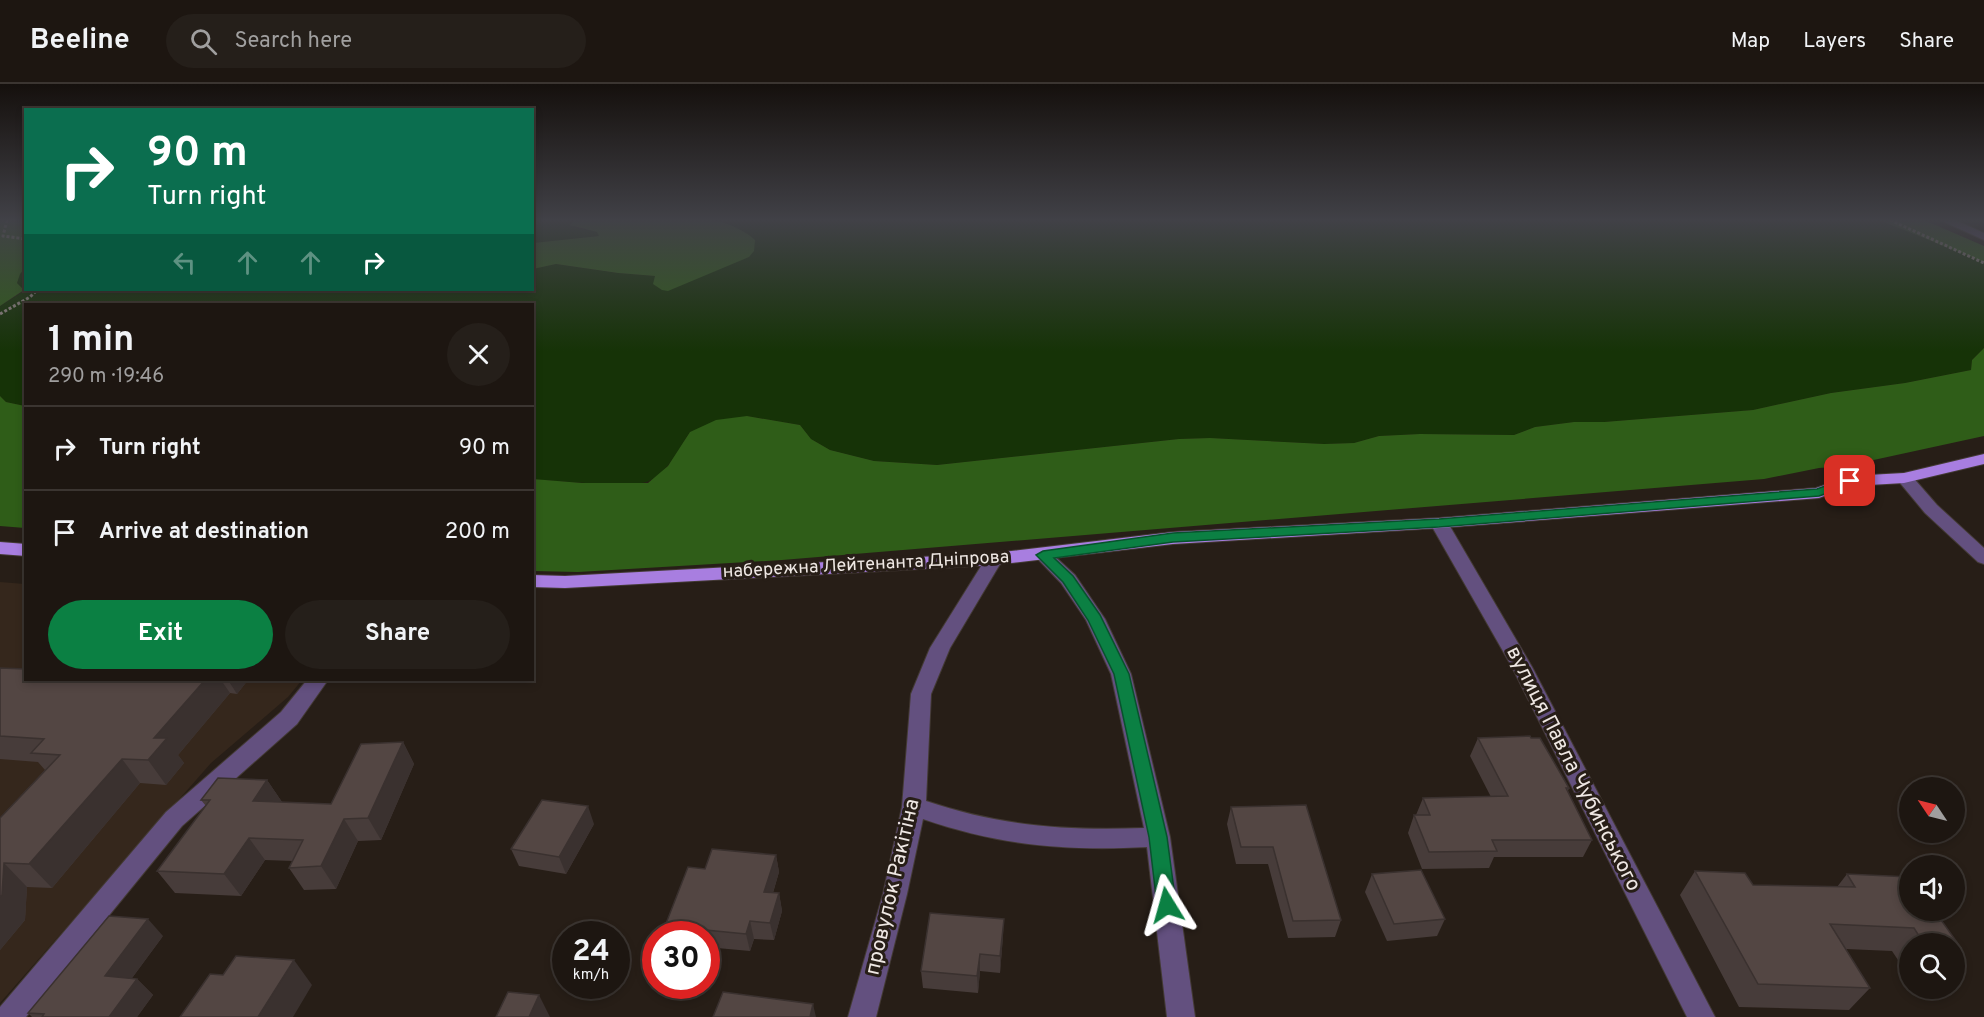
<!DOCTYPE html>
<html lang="en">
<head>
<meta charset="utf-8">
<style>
	body { margin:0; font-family:Overpass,sans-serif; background:#251f1a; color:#f1f3f6; height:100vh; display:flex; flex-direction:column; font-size:22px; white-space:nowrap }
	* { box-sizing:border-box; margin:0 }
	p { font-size:20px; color:#a09f9f }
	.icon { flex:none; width:33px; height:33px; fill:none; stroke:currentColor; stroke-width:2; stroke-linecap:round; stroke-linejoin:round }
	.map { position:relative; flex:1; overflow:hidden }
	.side { position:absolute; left:24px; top:219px; width:510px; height:378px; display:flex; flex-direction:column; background:#1d1611; border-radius:0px; box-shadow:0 3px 9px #0003,0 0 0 2px #3b3531 }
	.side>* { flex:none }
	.guide { position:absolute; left:24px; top:24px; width:510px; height:183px; border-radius:0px; box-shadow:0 3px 9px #0003,0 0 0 2px #3b3531; background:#0b6e4f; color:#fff; overflow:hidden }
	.needle { width:39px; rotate:305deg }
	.controls { position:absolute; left:1899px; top:693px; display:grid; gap:12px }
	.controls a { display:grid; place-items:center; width:66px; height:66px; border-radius:50%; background:#1d1611; box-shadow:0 3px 9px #0003,0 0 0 2px #3b3531; font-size:30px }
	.speed { position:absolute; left:552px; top:837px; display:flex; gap:12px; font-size:30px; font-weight:700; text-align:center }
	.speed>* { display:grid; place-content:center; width:78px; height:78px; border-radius:50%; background:#1d1611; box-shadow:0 3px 9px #0003,0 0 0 2px #3b3531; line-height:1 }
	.speed small { font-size:15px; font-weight:400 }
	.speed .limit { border:9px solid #d22; background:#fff; color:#111 }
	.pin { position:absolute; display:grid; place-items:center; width:51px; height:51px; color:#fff; margin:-26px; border-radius:12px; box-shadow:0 3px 9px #0006 }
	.me { position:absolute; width:66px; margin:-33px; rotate:352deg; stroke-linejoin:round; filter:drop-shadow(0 0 4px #0008) }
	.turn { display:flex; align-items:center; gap:21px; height:126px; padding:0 24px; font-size:27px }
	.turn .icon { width:78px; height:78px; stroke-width:2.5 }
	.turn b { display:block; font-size:42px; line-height:51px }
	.lanes { display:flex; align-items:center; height:57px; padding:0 24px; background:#0003; justify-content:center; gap:30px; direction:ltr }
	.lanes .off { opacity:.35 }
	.round { display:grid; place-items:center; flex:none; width:63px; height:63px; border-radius:32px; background:#251f1a }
	.overview { display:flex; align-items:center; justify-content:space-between; height:102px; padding:0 24px }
	h1 { font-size:36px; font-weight:700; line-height:45px }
	.primary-button { display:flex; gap:12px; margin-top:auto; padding:12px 24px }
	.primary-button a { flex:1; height:69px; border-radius:36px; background:#0b8043; color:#fff; font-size:24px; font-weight:700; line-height:69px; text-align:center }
	.primary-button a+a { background:#251f1a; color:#f1f3f6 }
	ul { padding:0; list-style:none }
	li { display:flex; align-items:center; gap:18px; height:84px; padding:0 24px; border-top:2px solid #3b3531 }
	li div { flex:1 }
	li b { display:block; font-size:22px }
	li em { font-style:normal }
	header { display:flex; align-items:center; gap:36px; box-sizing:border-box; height:84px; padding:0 30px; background:#1d1611; border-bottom:2px solid #3b3531 }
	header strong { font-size:28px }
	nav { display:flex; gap:33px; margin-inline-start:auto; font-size:21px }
	.search { width:420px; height:54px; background:#251f1a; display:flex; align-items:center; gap:15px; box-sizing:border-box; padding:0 21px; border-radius:33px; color:#a09f9f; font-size:22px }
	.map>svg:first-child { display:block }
	.built { fill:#35271c }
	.green { fill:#163307 }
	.forest { fill:#2f5d18 }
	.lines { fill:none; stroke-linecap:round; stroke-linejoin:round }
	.minor-casing { stroke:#433a34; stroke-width:2 }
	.major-casing { stroke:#433a34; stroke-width:2 }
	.path { stroke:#8e8680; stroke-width:3; stroke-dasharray:3 2; stroke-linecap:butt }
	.minor { fill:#63507f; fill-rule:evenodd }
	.major { fill:#a87ee0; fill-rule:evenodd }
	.wall { fill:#473c3a }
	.shaded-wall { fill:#3a312f }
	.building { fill:#534643; stroke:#3a312f; stroke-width:1.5 }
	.route { fill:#0b8043; stroke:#07532c; stroke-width:1.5 }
	.labels { text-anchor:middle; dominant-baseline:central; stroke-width:6; stroke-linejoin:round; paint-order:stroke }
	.street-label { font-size:18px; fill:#eee7e3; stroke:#271e17 }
	.near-street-label { font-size:21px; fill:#eee7e3; stroke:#271e17 }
</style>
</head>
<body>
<header>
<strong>Beeline</strong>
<div class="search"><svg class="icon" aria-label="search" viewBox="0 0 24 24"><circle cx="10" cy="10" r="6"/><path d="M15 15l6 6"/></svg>Search here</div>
<nav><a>Map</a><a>Layers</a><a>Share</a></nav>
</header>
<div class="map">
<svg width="1984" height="933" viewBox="0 0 1984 933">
	<rect width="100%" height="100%" fill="#271e17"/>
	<!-- built -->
	<path class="built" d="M0,498L25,500L26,596H302L288,613L211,679L0,919Z"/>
	<!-- green -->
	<g class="green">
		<path d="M533,136H574L572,137L577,144L598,148L600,152L533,159Z"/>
		<path d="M712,136H1879L1984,178V264L1972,276L1971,286L1905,299L1831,309L1753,326L1604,338H1574L1535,343L1514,351L1420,350L1379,352L1354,359L1324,360L1210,354L1179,355L937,381L874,377L830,366L811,355L800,341L747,332L690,348C679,365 668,388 649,397C637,404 551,397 533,395L532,220H26L25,322L6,318L0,312V222L24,207L17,199L19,190L25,183L26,206H532L533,185L556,180L618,189L656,192L673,205L686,198L722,138Z"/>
	</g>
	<!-- forest -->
	<g class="forest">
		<path d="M0,136H25L26,183L20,190L17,199L24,206L0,222Z"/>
		<path d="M574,136H712C727,139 743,145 755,156L754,167L749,173L668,207L662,206L653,200L655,192L618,189L556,180L533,185V159L599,152L597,148L570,141Z"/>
		<path d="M1879,136H1924L1984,162V178Z"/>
		<path d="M1984,264V352L1846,382L1819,384L1764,395L782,476L578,488L533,487V395L582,399H648L668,382L690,348L716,336L747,332L800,341L811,355L830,366L874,377L937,381L1179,355L1210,354L1324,360L1354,359L1379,352L1420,350L1514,351L1535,343L1574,338H1604L1753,326L1831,309L1905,299L1971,286L1972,276Z"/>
		<path d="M0,312L6,318L25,322V444L0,442Z"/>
	</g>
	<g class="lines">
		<!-- minor casing -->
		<g class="minor-casing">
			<g id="minor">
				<path d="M1940,136H1955L1984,149V156Z"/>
				<path d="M1904,389L1910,390L1937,421L1984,464V480L1978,478L1925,429L1896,394Z"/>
				<path d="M1439,434L1445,435L1448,439L1532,583L1715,933H1687L1512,583L1430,439L1433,435Z"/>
				<path d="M1043,465L1049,467L1075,491L1105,535L1131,590L1170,753L1195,933H1167L1147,763C1065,767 1002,762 923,735L907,810L876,933H848L883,810L902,723L911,610L930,564L988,471H1000L1003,475L950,564L931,610L926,717C1000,742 1066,747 1144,744L1111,590L1086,536L1061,499L1034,471L1037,467Z"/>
				<path d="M307,596H328L297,640L182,742L26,933H0V923L166,728L281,628Z"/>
			</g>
		</g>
		<!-- major casing -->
		<g class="major-casing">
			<g id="major">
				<path d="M1984,370V380L1904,399L1852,402L1819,414L1439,444L1173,460L994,481L565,504L532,503V491L565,492L994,469L1173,448L1439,434L1816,404L1850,392L1904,389Z"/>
				<path d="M0,458L26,460V472L0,470Z"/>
			</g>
		</g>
		<!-- path -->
		<g class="path">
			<path d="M7,136L3,152L26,155"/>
			<path d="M1890,136L1984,179"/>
			<path d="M0,230L30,213L37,206"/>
		</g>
		<!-- minor -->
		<use href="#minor" class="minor"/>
		<!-- major -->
		<use href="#major" class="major"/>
	</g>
	<!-- wall -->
	<g class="wall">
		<path d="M0,584L26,596H248L237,610L230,609L178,671L184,679L166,701L140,699L52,804L27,803L25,836L0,866V734L45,686L38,678L0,675Z"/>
		<path d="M1478,654L1569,704L1568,707L1592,756L1583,773H1494L1489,784L1422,785L1408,749L1414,731H1416L1423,714L1491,713L1470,672Z"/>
		<path d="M403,658L414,680L381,756L358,757L336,805L304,806L289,784L293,777L265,776L241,812L175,809L157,787L206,722L201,716L267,696L282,718L331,720Z"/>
		<path d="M1306,721L1341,836L1335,853L1288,854L1268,780H1236L1227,740L1231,723Z"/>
		<path d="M594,740L566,790L519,782L511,765Z"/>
		<path d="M776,771L779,788L773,809H779L782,827L774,856L754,855L750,867L706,863V850H668L665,842L705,785Z"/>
		<path d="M1695,787L1745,789L1753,801L1837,803L1847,790L1910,793V826H1934L1961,864L1954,870V860H1910V885H1904L1892,867L1846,865L1870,904L1849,926L1739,923L1680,811Z"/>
		<path d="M1372,790L1445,835L1437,852L1387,857L1365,808Z"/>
		<path d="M163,852L132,894L137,895L153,911L137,933H32L28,929Z"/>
		<path d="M1003,852L1000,889L980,887L978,909L923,904L921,887Z"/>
	</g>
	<!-- shaded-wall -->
	<g class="shaded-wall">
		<path d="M205,596H221L230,609L178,671L184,679L166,701L148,676L154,654Z"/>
		<path d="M228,596H248L237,610Z"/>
		<path d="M403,658L414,680L381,756L368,734Z"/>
		<path d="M122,675L140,699L52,804L29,780Z"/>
		<path d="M267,696L282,718L253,717Z"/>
		<path d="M588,722L594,740L566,790L559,773Z"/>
		<path d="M344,735L358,757L336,805L321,782Z"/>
		<path d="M249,754L265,776L241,812L224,790Z"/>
		<path d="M776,771L779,788L768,825L764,808Z"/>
		<path d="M4,779L27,803L25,836L0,866V813Z"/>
		<path d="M779,809L782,827L774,856L770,839Z"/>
		<path d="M148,835L163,852L121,909L105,892Z"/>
		<path d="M1004,835L1003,852L1000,889V872Z"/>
		<path d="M750,837L754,855L750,867L746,850Z"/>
		<path d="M980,870V887L978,909L977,892Z"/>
		<path d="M294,876L312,901L293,933H258Z"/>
		<path d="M137,895L153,911L137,933H109Z"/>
		<path d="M539,911L550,933H529Z"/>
		<path d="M813,920L816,933H810Z"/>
	</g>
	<!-- building -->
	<g class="building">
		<path d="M0,584L26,585V596H205L154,654H167L148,676L122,675L29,780L4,779L2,811L0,813V734L60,671L31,669L44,655L0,652Z"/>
		<path d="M1530,652L1531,654H1540L1569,704H1566L1592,756H1492L1497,767L1429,768L1414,731H1430L1423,714L1508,712L1478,654Z"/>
		<path d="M403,658L368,734L344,735L321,782L289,784L303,756L249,754L224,790L157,787L210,716H201L218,694L267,696L253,717L331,720L361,660Z"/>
		<path d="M542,716L588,722L559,773L511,765Z"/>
		<path d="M1306,721L1341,836L1293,837L1273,763H1241L1231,723Z"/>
		<path d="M712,765L776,771L764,808L779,809L770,839L750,837L746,850L665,842L688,783L705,785Z"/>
		<path d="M1421,786L1445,835L1394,840L1372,790Z"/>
		<path d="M1695,787L1745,789L1753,801L1855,803L1847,790L1910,793V826H1934L1961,864H1954V860H1924L1914,844L1830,840L1870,904L1758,900Z"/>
		<path d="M930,829L1004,835L1000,872L980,870L977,892L921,887Z"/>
		<path d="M109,832L148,835L105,892L137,895L109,933H42L44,930L28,929Z"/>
		<path d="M236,872L294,876L258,933H180L210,890L223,891Z"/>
		<path d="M508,908L539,911L529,933H496Z"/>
		<path d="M723,908L813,920L810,933H713Z"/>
	</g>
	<!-- sky -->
	<linearGradient id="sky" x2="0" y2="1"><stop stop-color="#15100d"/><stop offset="0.51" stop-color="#414147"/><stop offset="1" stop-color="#414147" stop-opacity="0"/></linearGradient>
	<rect width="1984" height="267" fill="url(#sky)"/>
	<!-- route -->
	<path class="route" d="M1850,393L1856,397L1854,400L1819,412L1439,443L1173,458L1054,474L1073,492L1100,531L1129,590L1167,753L1176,821L1173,827L1167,829L1160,827L1157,821L1149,753L1114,590L1088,536L1063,498L1036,471L1043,467L1173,449L1439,435L1817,405Z"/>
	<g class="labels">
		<!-- street labels -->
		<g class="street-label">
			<text transform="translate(866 481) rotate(-3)">набережна Лейтенанта Дніпрова</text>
		</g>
		<!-- near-street labels -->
		<g class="near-street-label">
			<text transform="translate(1573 685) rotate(63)">вулиця Павла Чубинського</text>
			<text transform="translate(893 803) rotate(-77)">провулок Ракітіна</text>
		</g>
	</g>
</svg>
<div class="controls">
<a><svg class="needle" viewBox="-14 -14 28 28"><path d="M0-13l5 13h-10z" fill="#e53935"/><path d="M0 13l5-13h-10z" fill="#a09f9f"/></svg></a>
<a><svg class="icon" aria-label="sound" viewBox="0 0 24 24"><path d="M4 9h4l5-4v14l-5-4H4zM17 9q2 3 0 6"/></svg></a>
<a><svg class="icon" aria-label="search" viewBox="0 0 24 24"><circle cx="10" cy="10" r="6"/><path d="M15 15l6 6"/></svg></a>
</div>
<div class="speed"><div>24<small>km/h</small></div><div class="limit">30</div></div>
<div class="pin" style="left:1850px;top:397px;background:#d93025"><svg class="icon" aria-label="arrive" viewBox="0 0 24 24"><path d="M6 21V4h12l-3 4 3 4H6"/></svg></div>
<svg class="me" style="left:1167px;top:821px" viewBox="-20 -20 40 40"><path d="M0-17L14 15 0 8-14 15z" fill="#0b8043" stroke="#fff" stroke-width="4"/></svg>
<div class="guide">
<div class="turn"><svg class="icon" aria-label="right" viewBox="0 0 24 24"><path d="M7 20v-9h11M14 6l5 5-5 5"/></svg><div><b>90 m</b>Turn right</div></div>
<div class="lanes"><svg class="icon off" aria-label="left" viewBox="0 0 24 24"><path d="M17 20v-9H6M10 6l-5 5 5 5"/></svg><svg class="icon off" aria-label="ahead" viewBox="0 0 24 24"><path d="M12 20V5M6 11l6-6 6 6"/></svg><svg class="icon off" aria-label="ahead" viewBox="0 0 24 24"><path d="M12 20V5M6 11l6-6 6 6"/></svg><svg class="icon" aria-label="right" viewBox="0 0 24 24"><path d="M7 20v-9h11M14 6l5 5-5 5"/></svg></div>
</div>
<section class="side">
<div class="overview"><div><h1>1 min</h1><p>290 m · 19:46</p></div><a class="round"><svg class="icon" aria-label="close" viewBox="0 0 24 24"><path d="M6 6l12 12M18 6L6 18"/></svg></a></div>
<ul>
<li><svg class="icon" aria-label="right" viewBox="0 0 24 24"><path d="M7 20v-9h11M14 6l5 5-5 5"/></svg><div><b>Turn right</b></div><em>90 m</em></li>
<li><svg class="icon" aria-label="arrive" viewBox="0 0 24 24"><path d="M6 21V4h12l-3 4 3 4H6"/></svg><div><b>Arrive at destination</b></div><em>200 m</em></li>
</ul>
<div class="primary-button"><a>Exit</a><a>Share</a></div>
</section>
</div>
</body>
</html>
